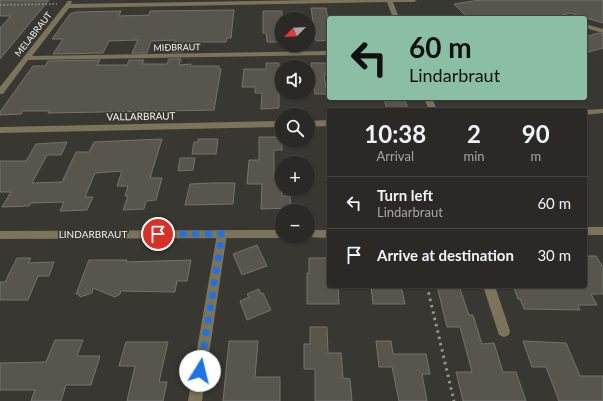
<!DOCTYPE html>
<html lang="en">
<head>
<meta charset="utf-8">
<style>
	body { margin:0; font-family:Lato,sans-serif; background:#373532; color:#f1f3f6; height:100vh; display:flex; flex-direction:column; font-size:15px; white-space:nowrap }
	* { box-sizing:border-box; margin:0 }
	p { font-size:13px; color:#a6a6a7 }
	.icon { flex:none; width:22px; height:22px; fill:none; stroke:currentColor; stroke-width:2; stroke-linecap:round; stroke-linejoin:round }
	.map { position:relative; flex:1; overflow:hidden }
	.panel { position:absolute; left:327px; top:108px; width:260px; height:180px; display:flex; flex-direction:column; background:#2b2925; border-radius:4px; box-shadow:0 1px 3px #0004,0 0 0 1px #474542 }
	.panel>* { flex:none }
	.top-card { position:absolute; left:327px; top:16px; width:260px; height:84px; border-radius:4px; box-shadow:0 1px 3px #0004,0 0 0 1px #474542; background:#8abfa5; color:#111; overflow:hidden }
	.needle { width:26px; rotate:246deg }
	.tools { position:absolute; left:275px; top:12px; display:grid; gap:8px }
	.tools a { display:grid; place-items:center; width:40px; height:40px; border-radius:50%; background:#2b2925; box-shadow:0 1px 3px #0004,0 0 0 1px #474542; font-size:20px }
	.pin { position:absolute; display:grid; place-items:center; width:34px; height:34px; color:#fff; margin:-17px; border:2px solid #fff; border-radius:50%; box-shadow:0 1px 4px #0007 }
	.me { position:absolute; width:44px; margin:-22px; rotate:9deg; stroke-linejoin:round; filter:drop-shadow(0 0 3px #0008) }
	.turn { display:flex; align-items:center; gap:14px; height:84px; padding:0 16px; font-size:18px }
	.turn .icon { width:52px; height:52px; stroke-width:2.5 }
	.turn b { display:block; font-size:28px; line-height:34px }
	.eta { display:flex; justify-content:space-evenly; align-items:center; height:68px; text-align:center }
	.eta b { font-size:24px; font-weight:700; line-height:28px }
	ul { padding:0; list-style:none }
	li { display:flex; align-items:center; gap:12px; height:52px; padding:0 16px; border-top:1px solid #474542 }
	li div { flex:1 }
	li b { display:block; font-size:15px }
	li em { font-style:normal }
	.map>svg:first-child { display:block }
	.building { fill:#57554e; stroke:#75736c }
	.lines { fill:none; stroke-linecap:round; stroke-linejoin:round }
	.path-far1 { stroke:#95938e; stroke-width:1.5; stroke-dasharray:1.5 2; stroke-linecap:butt }
	.path { stroke:#95938e; stroke-width:3; stroke-dasharray:2.5 4; stroke-linecap:butt }
	.minor { fill:#7b735a; fill-rule:evenodd }
	.tertiary { fill:#7b735a; fill-rule:evenodd }
	.route { stroke:#1a73e8; stroke-width:7; stroke-dasharray:0 12.6 }
	.labels { text-anchor:middle; dominant-baseline:central; stroke-width:3.5; stroke-linejoin:round; paint-order:stroke }
	.far-street-label { font-size:9px; fill:#f5f4f0; stroke:#393731 }
	.street-label { font-size:10px; fill:#f5f4f0; stroke:#393731 }
</style>
</head>
<body>
<div class="map">
<svg width="603" height="401" viewBox="0 0 603 401">
	<rect width="100%" height="100%" fill="#393731"/>
	<!-- building -->
	<g class="building">
		<path d="M0,0H49L0,59V28L11,16H0Z"/>
		<path d="M480,0H603V23L570,13L552,18H499L497,16L468,18L454,4Z"/>
		<path d="M311,8H326L329,26V40L316,41Z"/>
		<path d="M234,10L231,38H227L226,42H186L183,52H171L175,40L151,41L147,53H132L138,40L109,41L103,53L53,54L63,39H52L70,14L76,12L121,11L119,16L149,15L150,11Z"/>
		<path d="M263,11H282V42H267L266,33H263Z"/>
		<path d="M598,33L603,34V48L585,53V37Z"/>
		<path d="M169,59H181L179,65L191,64L190,66H219V69H221L214,110L48,113L49,111H23L21,114L0,115V112L33,66H45L48,61L100,60L97,65H127L129,60H144L142,64H167Z"/>
		<path d="M266,63H279V108L261,109L262,93H255V87H242L244,69H266Z"/>
		<path d="M311,63H329V74L324,75L327,94H315Z"/>
		<path d="M384,98H404L408,109L387,110Z"/>
		<path d="M259,137H282V150H274V177H281L282,196H290L291,208L261,209L262,184H247L249,160H259Z"/>
		<path d="M162,139L150,178H162L156,200L146,201L144,209L123,210L128,196H125L128,186H117L122,171L95,173L85,197H93L87,210L60,211L64,202L31,203L29,206L2,207L11,192H0V161H26L36,144L67,142L61,155H47L32,183L62,182L76,152H89L94,142Z"/>
		<path d="M198,139H218L216,154H192L194,142H198Z"/>
		<path d="M180,158H195L193,170L178,171Z"/>
		<path d="M212,183H235L233,204L185,205L190,184Z"/>
		<path d="M257,245L267,266L242,275L233,254Z"/>
		<path d="M585,256H596L603,267V294H591L597,305H578L580,310L524,309L520,299H518L513,286H585Z"/>
		<path d="M17,258H31L28,263L54,262L49,276H38L28,300H0V282H5Z"/>
		<path d="M309,258H329V286H338L339,304H307V273H309Z"/>
		<path d="M89,260H127L126,262L191,260L187,281H177L175,292L121,291L120,294L115,297L93,288L92,293L80,297L79,294H76Z"/>
		<path d="M371,286H401L405,304H373Z"/>
		<path d="M437,286H459L469,315H473L482,344L494,343L503,372H516L526,401H463L456,372H472L460,327H447Z"/>
		<path d="M259,289L261,294L263,293L271,310L247,320L240,301L249,297L247,294Z"/>
		<path d="M310,327H327L328,353H341L343,378L350,379L352,401H315V369H304V344H310Z"/>
		<path d="M55,340H83L77,356H100L91,385H66L61,401H31L35,390H0V363L46,362Z"/>
		<path d="M229,341H258L255,377H280V401H223Z"/>
		<path d="M376,341H391L393,354H426L430,374H422L427,401H399L392,367H379Z"/>
		<path d="M523,341L566,343L580,376H603V401H559L546,367H532Z"/>
		<path d="M126,342H168L159,382H167L163,401H127L135,366H119Z"/>
	</g>
	<g class="lines">
		<!-- path-far1 -->
		<path class="path-far1" d="M0,5L57,4"/>
		<!-- path -->
		<path class="path" d="M427,286L454,401"/>
		<!-- minor -->
		<g class="minor">
			<path d="M312,0H417L414,2H393L399,18H393L387,2L69,8L32,56L329,51V55L28,60L3,94H0V87L68,1H72L71,4Z"/>
			<path d="M585,24L603,29V33L585,28Z"/>
			<path d="M424,98H432L437,110H429Z"/>
			<path d="M603,109V113L585,115V110H583Z"/>
			<path d="M329,120V126L308,127V121Z"/>
			<path d="M282,121V127L0,133V127Z"/>
			<path d="M222,230L226,231L227,234L202,401H188L217,234L218,231Z"/>
			<path d="M483,286H495L510,331L509,335L504,337L499,335Z"/>
		</g>
		<!-- tertiary -->
		<g class="tertiary">
			<rect x="585" y="227" width="18" height="8"/>
			<path d="M282,230V237H286L282,238L0,239V231Z"/>
			<path d="M308,230H329V238L304,237H308Z"/>
		</g>
	</g>
	<g class="lines">
		<!-- route -->
		<path class="route" d="M158,234H222L200,371"/>
	</g>
	<g class="labels">
		<!-- far-street labels -->
		<g class="far-street-label">
			<text transform="translate(33 34) rotate(-52)">MELABRAUT</text>
			<text transform="translate(177 47) rotate(-1)">MIÐBRAUT</text>
		</g>
		<!-- street labels -->
		<g class="street-label">
			<text transform="translate(141 116) rotate(-1)">VALLARBRAUT</text>
			<text x="93" y="234">LINDARBRAUT</text>
		</g>
	</g>
</svg>
<div class="tools">
<a><svg class="needle" viewBox="-14 -14 28 28"><path d="M0-13l5 13h-10z" fill="#e53935"/><path d="M0 13l5-13h-10z" fill="#a6a6a7"/></svg></a>
<a><svg class="icon" aria-label="sound" viewBox="0 0 24 24"><path d="M4 9h4l5-4v14l-5-4H4zM17 9q2 3 0 6"/></svg></a>
<a><svg class="icon" aria-label="search" viewBox="0 0 24 24"><circle cx="10" cy="10" r="6"/><path d="M15 15l6 6"/></svg></a>
<a>+</a>
<a>−</a>
</div>
<div class="pin" style="left:158px;top:234px;background:#d93025"><svg class="icon" aria-label="arrive" viewBox="0 0 24 24"><path d="M6 21V4h12l-3 4 3 4H6"/></svg></div>
<svg class="me" style="left:200px;top:371px" viewBox="-20 -20 40 40"><circle r="19" fill="#fff"/><path d="M0-13L10 11 0 6-10 11z" fill="#1a73e8"/></svg>
<div class="top-card">
<div class="turn"><svg class="icon" aria-label="left" viewBox="0 0 24 24"><path d="M17 20v-9H6M10 6l-5 5 5 5"/></svg><div><b>60 m</b>Lindarbraut</div></div>
</div>
<section class="panel">
<div class="eta">
<div><b>10:38</b><p>Arrival</p></div>
<div><b>2</b><p>min</p></div>
<div><b>90</b><p>m</p></div>
</div>
<ul>
<li><svg class="icon" aria-label="left" viewBox="0 0 24 24"><path d="M17 20v-9H6M10 6l-5 5 5 5"/></svg><div><b>Turn left</b><p>Lindarbraut</p></div><em>60 m</em></li>
<li><svg class="icon" aria-label="arrive" viewBox="0 0 24 24"><path d="M6 21V4h12l-3 4 3 4H6"/></svg><div><b>Arrive at destination</b></div><em>30 m</em></li>
</ul>
</section>
</div>
</body>
</html>
